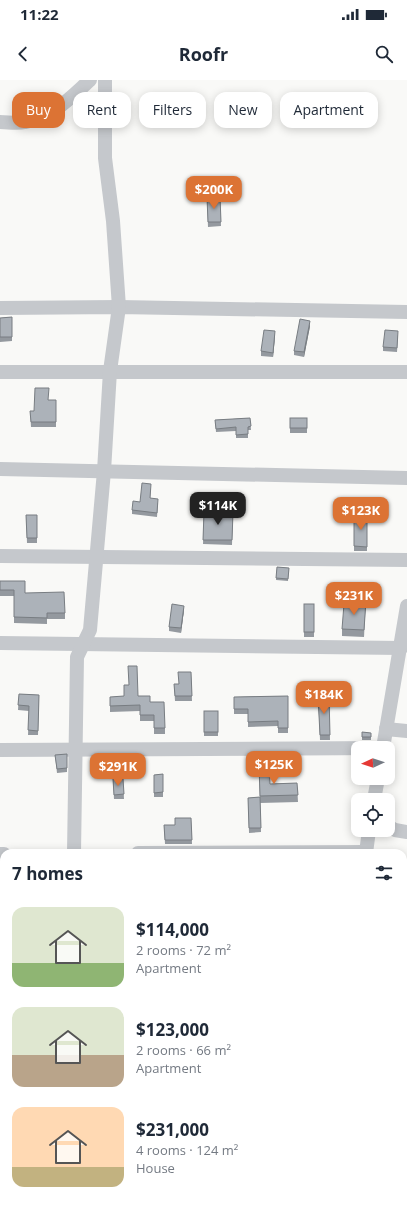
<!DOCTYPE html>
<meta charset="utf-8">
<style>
:root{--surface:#fff;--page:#f6f6f7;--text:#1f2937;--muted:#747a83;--accent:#dc7334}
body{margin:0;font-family:"Open Sans",sans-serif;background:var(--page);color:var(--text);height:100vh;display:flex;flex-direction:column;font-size:15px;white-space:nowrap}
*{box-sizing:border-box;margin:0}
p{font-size:13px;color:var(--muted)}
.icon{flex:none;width:22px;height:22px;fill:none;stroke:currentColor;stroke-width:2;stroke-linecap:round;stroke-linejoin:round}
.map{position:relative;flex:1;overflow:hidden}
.drawer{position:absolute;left:0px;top:769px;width:407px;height:356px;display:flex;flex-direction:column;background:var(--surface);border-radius:12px 12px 0 0;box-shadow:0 2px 10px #0003}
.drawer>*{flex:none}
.guide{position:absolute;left:12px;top:12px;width:383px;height:36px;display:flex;gap:8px}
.needle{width:26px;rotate:267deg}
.tools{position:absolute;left:351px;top:661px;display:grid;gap:8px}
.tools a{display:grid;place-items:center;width:44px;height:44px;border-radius:8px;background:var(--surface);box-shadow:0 2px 10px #0003;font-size:20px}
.price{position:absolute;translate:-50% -34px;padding:0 9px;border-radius:8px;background:var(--accent);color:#fff;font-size:13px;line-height:26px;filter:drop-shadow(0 1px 2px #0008)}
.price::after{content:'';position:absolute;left:50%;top:24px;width:12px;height:9px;margin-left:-6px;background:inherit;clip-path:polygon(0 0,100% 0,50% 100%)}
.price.active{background:#222;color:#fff}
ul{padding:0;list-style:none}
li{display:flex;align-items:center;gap:12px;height:100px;padding:0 12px}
li span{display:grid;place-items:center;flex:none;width:112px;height:80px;border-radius:12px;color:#555}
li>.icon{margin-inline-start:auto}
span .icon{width:48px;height:48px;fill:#fffc;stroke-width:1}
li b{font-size:17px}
h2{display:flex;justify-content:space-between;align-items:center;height:48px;padding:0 12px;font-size:17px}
.tag{padding:0 14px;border-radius:12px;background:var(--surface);box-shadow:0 2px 10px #0003;font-size:14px;line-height:36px}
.tag.active{background:var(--accent);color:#fff}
.status{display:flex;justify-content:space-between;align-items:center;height:28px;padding:0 20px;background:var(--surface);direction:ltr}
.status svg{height:11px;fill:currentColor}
header{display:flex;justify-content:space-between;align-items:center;height:52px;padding:0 12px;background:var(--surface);font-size:18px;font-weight:700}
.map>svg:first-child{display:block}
</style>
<div class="status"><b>11:22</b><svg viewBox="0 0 49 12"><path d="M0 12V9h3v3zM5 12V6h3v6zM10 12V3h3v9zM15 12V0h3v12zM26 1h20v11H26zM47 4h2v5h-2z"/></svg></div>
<header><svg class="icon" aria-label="back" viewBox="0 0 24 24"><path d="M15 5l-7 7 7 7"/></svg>Roofr<svg class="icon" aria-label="search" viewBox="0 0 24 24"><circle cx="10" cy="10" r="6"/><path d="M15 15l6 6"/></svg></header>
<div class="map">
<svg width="407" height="1125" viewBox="0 0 407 1125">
<rect width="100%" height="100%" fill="#f9f9f7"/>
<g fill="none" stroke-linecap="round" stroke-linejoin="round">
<g stroke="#c5c8cc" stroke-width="14">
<path d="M0,42c8,0 17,2 25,0 28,-5 45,-24 65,-42"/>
<path d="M0,228l119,-1 288,5"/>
<path d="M0,292h407"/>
<path d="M0,389l407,9"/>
<path d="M0,476l407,4"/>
<path d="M0,563l401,5"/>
<path d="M386,649l21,2"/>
<path d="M383,668l24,-142"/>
<path d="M0,670l383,-2"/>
<path d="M374,720l4,-22"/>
<path d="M388,746l7,4 12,2"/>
<path d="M74,773l3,-196 13,-27 14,-159 6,-100 9,-64 -6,-86 -8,-63v-78"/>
<path d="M138,773l228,-1"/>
<path d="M366,773l3,-23"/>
<path d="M0,774h4"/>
<path d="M403,831h4"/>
<path d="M0,876h4"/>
<path d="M403,980h4"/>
<path d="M0,984h4"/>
<path d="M0,1094h4"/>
<path d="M403,1095h4"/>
<path d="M74,1125v-4"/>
<path d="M318,1125l1,-4"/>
</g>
</g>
<g fill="#94999f">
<path d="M207,117h13l1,29 -13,1z"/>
<path d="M12,237v24l-12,1v-24z"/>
<path d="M310,246l-6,31 -10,-2v-4z"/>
<path d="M398,255l-1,17 -14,-1v-4z"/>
<path d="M275,256l-2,21 -12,-1v-5z"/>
<path d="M48,320h8v27h-25l-1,-16h4z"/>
<path d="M250,338l1,12h-3v8h-12v-7l-20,1 -1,-12z"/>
<rect x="290" y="338" width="17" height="15"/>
<path d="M151,408l-1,11 8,4 -1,14 -25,-3v-4l8,-8z"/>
<path d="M204,432h29l-1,33 -29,-1z"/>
<path d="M26,435h11v28h-10z"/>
<rect x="354" y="436" width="13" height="35"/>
<path d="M277,487l12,1 -1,13 -12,-1z"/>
<path d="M0,501l65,32v6h-18v5l-33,-1v-27h-14z"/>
<path d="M366,520l-2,37 -22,-1v-7z"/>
<rect x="304" y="524" width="10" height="33"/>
<path d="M184,530l-3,23 -12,-2v-4z"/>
<path d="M191,592l1,29h-17l-1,-17h5z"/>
<path d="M19,614l20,1 -1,40h-10l1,-24 -11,-1z"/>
<path d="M138,616l12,6 15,26v6h-11v-13h-14v-10l-30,1v-15z"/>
<path d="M288,616v37h-10v-7l-30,1v-13h-14v-17z"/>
<path d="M318,616h11l1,44h-10z"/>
<rect x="204" y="631" width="14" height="25"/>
<path d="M362,652l9,1v7h-9z"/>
<path d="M67,674v18l-10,1 -2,-18z"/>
<path d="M259,685l11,19 27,-1 1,19 -38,1z"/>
<path d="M163,694v23h-9v-22z"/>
<path d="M113,699h10l1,20h-10z"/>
<path d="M260,717l1,35 -12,1 -1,-35z"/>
<path d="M191,738l1,26h-27l-1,-19h11z"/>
<rect x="0" y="909" width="4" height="15"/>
</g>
<g fill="#787d82">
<path d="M310,241v5l-6,31v-5z"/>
<path d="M275,251v5l-2,21v-4z"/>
<path d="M184,526v4l-3,23v-5z"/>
</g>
<g fill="#acb2b9" stroke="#787d82">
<path d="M207,117h13l1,25h-13z"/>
<path d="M12,237v20h-12v-19z"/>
<path d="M300,239l10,2 -6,31 -10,-1z"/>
<path d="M264,250l11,1 -2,22 -12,-2z"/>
<path d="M385,250l13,1 -1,17 -14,-1z"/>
<path d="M35,308h14l-1,12h8v22h-25l-1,-11h4z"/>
<path d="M250,338l1,8 -3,1v7l-12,1v-8l-20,2 -1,-9z"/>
<rect x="290" y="338" width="17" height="10"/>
<path d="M142,403l9,1 -1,14 8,1 -1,14 -25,-3 1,-9 7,1z"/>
<path d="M204,432h29l-1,28h-29z"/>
<path d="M26,435h11v23h-10z"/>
<path d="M354,436h13v31l-13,-1z"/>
<path d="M277,487l12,1 -1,11 -12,-1z"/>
<path d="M0,501h25v12l39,-1 1,21h-18v5l-33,-1v-27h-14z"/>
<path d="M357,519l9,1 -2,30 -22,-1 2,-25h12z"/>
<path d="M172,524l12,2 -3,22 -12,-1z"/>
<rect x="304" y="524" width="10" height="28"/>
<path d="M128,586h9l1,30h12v6h14l1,26h-11v-13h-14v-10l-30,1v-9l14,-1v-11h5z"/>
<path d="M178,592h13l1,24h-17l-1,-12h5z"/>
<path d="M19,614l20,1 -1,36 -10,-1 1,-24 -11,-1z"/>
<path d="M288,616v32h-10v-7l-30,1v-13h-14v-12z"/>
<path d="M318,616h11l1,39h-10z"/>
<rect x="204" y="631" width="14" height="21"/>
<path d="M362,652l9,1v4h-9z"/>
<path d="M67,674v14l-10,1 -2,-14z"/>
<path d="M269,684l1,20 27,-1 1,12 -38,1 -1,-31z"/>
<path d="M163,694v18l-9,1v-18z"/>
<path d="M113,699h10l1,15 -10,1z"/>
<path d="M260,717l1,31h-12l-1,-30z"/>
<path d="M175,738h16l1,22h-27l-1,-15h11z"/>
<rect x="0" y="909" width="4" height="10"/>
<path d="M258,1121l12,1v3h-13z"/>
</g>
</svg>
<div class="tools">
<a><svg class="needle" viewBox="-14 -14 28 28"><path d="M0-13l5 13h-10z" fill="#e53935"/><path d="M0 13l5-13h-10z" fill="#747a83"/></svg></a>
<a><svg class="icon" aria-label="locate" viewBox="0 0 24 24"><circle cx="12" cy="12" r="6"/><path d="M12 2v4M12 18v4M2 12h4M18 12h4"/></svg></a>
</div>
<b class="price" style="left:214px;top:130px">$200K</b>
<b class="price active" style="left:218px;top:446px">$114K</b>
<b class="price" style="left:361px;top:451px">$123K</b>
<b class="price" style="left:354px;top:536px">$231K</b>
<b class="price" style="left:324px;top:635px">$184K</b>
<b class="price" style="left:274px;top:705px">$125K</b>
<b class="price" style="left:118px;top:707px">$291K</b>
<div class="guide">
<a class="tag active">Buy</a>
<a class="tag">Rent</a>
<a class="tag">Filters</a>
<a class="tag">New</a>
<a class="tag">Apartment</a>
</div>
<section class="drawer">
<h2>7 homes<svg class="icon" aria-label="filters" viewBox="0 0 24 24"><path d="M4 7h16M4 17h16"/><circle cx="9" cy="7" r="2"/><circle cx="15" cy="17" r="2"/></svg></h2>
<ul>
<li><span style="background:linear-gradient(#dfe7d0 70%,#8fb573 0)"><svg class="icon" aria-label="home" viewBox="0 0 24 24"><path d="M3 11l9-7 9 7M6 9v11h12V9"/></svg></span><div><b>$114,000</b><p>2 rooms · 72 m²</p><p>Apartment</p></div></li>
<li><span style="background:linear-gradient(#dfe7d0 60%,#b9a48a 0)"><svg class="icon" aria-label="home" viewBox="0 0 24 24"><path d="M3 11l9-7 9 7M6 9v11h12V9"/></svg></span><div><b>$123,000</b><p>2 rooms · 66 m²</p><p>Apartment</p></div></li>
<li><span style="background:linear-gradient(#ffd9b3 75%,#c2b280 0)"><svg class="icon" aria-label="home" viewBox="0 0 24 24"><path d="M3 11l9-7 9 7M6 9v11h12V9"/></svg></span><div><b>$231,000</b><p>4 rooms · 124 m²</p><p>House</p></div></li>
</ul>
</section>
</div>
